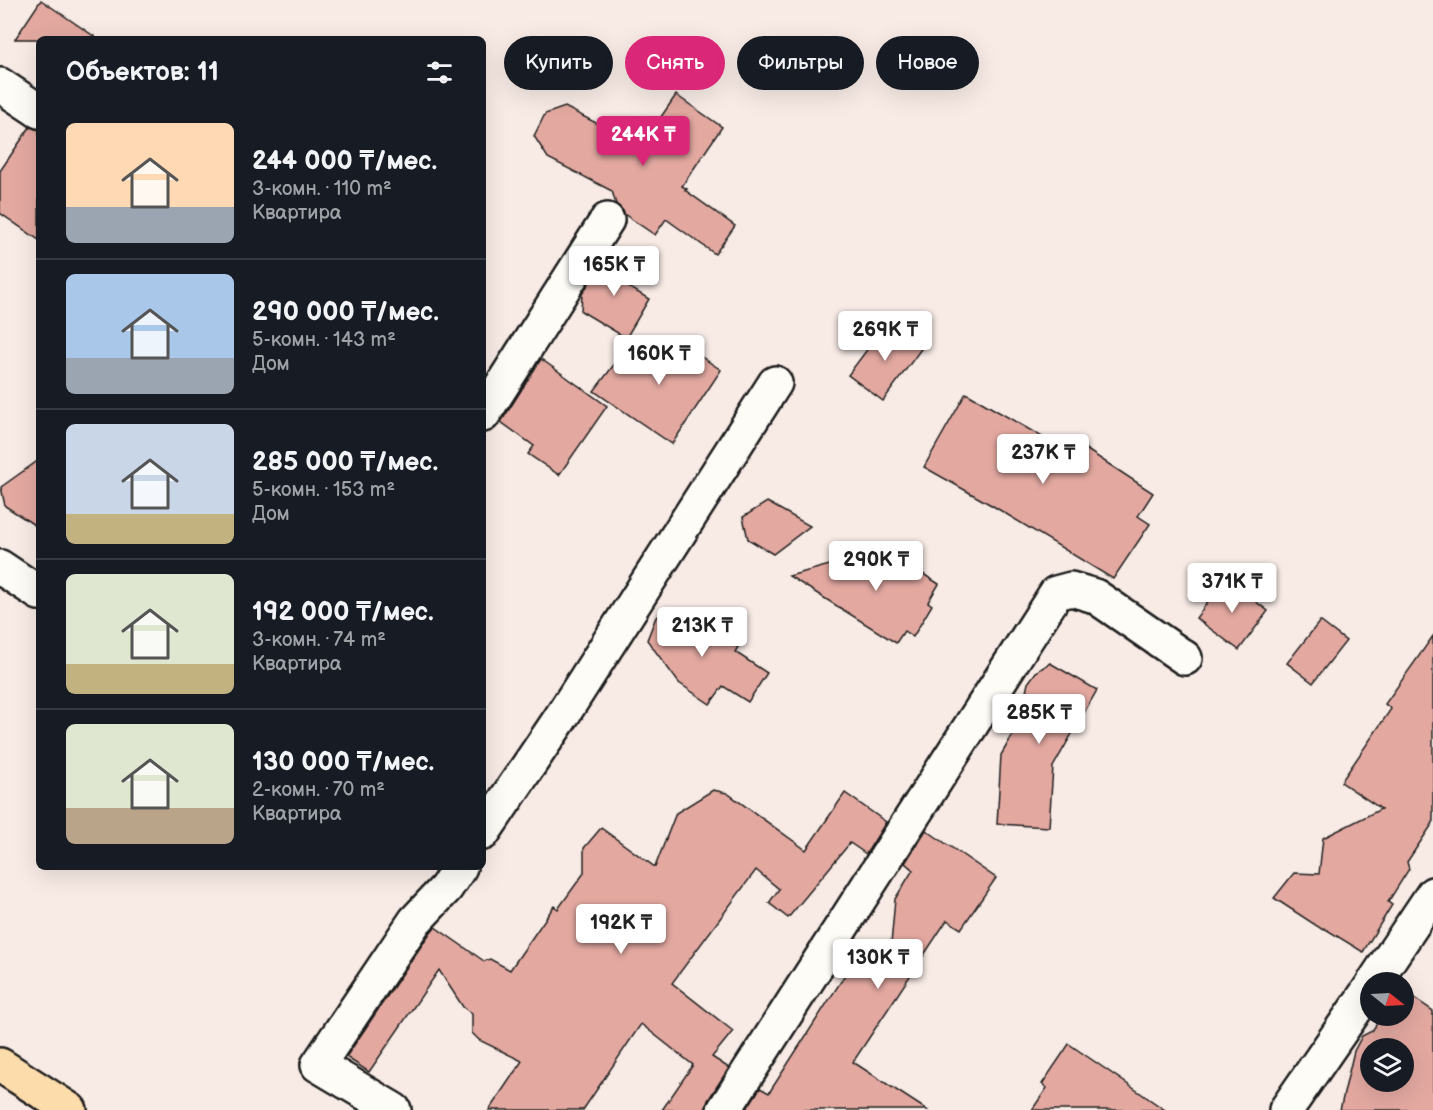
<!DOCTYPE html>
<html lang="ru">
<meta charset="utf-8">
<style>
:root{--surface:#171b24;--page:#20242c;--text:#f1f3f6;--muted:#9ea1a6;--line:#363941;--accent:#db2777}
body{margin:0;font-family:"Balsamiq Sans",sans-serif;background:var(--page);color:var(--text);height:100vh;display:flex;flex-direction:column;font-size:22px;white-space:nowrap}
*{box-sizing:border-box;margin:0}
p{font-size:20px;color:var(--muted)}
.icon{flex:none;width:33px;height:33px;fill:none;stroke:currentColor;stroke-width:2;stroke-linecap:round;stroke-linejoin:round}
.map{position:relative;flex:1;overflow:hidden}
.panel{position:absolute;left:36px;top:36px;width:450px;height:834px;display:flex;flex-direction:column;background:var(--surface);border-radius:9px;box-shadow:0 6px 24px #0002}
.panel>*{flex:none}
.hud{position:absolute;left:504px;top:36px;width:570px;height:54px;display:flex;gap:12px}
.needle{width:39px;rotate:108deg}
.buttons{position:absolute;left:1360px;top:972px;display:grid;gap:12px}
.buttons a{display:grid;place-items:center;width:54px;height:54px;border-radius:50%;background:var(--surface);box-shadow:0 6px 24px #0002;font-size:30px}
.price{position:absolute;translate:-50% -51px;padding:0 14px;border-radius:6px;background:#fff;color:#222;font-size:20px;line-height:39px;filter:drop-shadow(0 2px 3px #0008)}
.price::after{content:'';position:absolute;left:50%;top:36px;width:18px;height:14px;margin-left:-9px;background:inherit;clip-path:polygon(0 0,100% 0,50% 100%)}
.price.current{background:var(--accent);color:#fff}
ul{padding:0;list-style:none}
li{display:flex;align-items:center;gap:18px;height:150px;padding:0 30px}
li+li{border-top:2px solid var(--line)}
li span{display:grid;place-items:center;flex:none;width:168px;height:120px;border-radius:9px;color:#555}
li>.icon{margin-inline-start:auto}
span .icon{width:72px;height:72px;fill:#fffc;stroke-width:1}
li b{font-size:26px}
h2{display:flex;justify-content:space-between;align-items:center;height:72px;padding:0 30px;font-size:26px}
.chip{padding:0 21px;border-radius:27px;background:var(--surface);box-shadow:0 6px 24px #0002;font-size:21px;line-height:54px}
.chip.current{background:var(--accent);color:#fff}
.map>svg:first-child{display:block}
</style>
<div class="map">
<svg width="1433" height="1110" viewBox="0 0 1433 1110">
<rect width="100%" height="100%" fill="#f8ebe6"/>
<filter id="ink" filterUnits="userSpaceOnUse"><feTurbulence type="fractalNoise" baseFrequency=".0167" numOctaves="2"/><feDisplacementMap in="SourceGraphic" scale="12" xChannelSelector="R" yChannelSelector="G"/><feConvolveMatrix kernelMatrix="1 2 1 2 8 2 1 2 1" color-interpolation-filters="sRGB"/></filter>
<g filter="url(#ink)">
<g fill="#e3a9a1" stroke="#1c1c1c" stroke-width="1.5" fill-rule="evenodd">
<path d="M41,0l57,39h-83z"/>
<path d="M676,95l46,32 -40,59 5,3 -2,1 50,36 -20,28 -49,-35 -11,16 -31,-21 -1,-3 -7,-7 -4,-13 -64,-33 -14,-22 11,-22 20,-7 76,39z"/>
<path d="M30,127l9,3v110l-39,-27v-42z"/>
<path d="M643,253l-21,30 27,16 -23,39 -45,-27 1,-17 17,-27z"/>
<path d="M887,323l34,26 -38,52 -35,-26z"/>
<path d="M676,340l45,30 -49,74 -78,-53 32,-42z"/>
<path d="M541,359l66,47 -48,69 -31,-21 6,-8 -33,-24z"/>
<path d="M966,393l104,60 2,-13 81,53 -15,23 12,8 -37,55 -120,-73 -69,-39z"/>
<path d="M39,460v68l-34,-22 -4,-19z"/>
<path d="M767,502l43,24 -37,28 -25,-15 -5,-22z"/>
<path d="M885,550l54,34 -11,18 4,3 -19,32 -9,-6 -8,12 -107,-67z"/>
<path d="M1225,578l43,33 -29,39 -43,-32z"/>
<path d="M680,609l58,38 -3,5 32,21 -19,29 -25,-16 -13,18 -31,-21 -32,-43 9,-23z"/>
<path d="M1320,621l26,20 -33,42 -26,-20z"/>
<path d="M1433,636v187l-26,39 2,7 -21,33 4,3 -29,47 -39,-24 -1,2 -49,-32 20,-25 25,1 4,-36 58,-29 -40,-27 50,-73 -6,-5z"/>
<path d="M1050,663l47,27 -44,77 -4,60 -52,-3 4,-69 21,-36 -10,-5 14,-22 2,-9 8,-11z"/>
<path d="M713,790l14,3 79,57 39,-57 41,29 -20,32 -16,-11 -62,75 -19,-15 10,-14 -23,-19 -84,113 61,48 -21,26 17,11 -21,32 -3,10h-43l31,-45 -52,-41 -58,86h-94l33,-49 -43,-21 -7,-7v-19l-9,-7 -24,-37 -70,102 -23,-15 84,-124 5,-6 49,34 6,-2 20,11 44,-64 4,3 26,-36v-25l17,-20 54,39 21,-54z"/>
<path d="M926,830l70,48 -35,51 -14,-9 -94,142 74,48h-181l14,-22 9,5 98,-152 23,15 5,-57 18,-29 -8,-7z"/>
<path d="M1404,991l29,20v99h-93l14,-59 8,-15 10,-5 10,-15h22zM1371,1048h33v34h-33z"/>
<path d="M1069,1044l96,66h-133l15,-22 -5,-4z"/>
</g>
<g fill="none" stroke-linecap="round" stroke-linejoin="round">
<g stroke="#1c1c1c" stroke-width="38">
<g id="minor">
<path d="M0,85l39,26"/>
<path d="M483,415l124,-195"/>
<path d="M0,567l39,26"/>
<path d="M483,833l77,-114 215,-336"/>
<path d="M1374,982l59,-88"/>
<path d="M394,1110l-76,-45 97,-144 31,-33 14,-21"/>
<path d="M724,1110l332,-517 15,-4 24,7 90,62"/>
<path d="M1286,1110l85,-123"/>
</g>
</g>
<g stroke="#1c1c1c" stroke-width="38">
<path id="trunk" d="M0,1065l70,45"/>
</g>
<use href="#minor" stroke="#fdfcf7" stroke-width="33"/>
<use href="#trunk" stroke="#fddcac" stroke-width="33"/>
</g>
</g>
</svg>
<div class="buttons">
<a><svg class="needle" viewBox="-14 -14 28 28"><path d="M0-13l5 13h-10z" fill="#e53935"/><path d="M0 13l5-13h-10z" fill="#9ea1a6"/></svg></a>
<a><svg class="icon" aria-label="layers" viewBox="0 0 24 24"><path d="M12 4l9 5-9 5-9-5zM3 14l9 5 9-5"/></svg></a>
</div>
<b class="price current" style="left:643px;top:167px">244K ₸</b>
<b class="price" style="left:614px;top:297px">165K ₸</b>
<b class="price" style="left:885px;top:362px">269K ₸</b>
<b class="price" style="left:659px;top:386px">160K ₸</b>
<b class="price" style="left:1043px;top:485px">237K ₸</b>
<b class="price" style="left:876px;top:592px">290K ₸</b>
<b class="price" style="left:1232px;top:614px">371K ₸</b>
<b class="price" style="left:702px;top:658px">213K ₸</b>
<b class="price" style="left:1039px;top:745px">285K ₸</b>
<b class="price" style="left:621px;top:955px">192K ₸</b>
<b class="price" style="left:878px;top:990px">130K ₸</b>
<div class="hud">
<a class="chip">Купить</a>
<a class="chip current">Снять</a>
<a class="chip">Фильтры</a>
<a class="chip">Новое</a>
</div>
<section class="panel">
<h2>Объектов: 11<svg class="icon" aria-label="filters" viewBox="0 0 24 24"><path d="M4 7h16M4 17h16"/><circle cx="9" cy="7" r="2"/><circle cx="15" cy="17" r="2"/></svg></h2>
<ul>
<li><span style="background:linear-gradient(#ffd9b3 70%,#9aa5b1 0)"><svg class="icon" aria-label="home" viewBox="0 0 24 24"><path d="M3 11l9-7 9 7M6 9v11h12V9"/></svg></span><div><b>244 000 ₸/мес.</b><p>3-комн. · 110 m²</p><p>Квартира</p></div></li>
<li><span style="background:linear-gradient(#a9c7e8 70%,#9aa5b1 0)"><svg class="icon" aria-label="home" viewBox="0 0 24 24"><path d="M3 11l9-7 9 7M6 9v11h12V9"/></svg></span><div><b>290 000 ₸/мес.</b><p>5-комн. · 143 m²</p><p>Дом</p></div></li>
<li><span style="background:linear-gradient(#c9d6e8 75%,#c2b280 0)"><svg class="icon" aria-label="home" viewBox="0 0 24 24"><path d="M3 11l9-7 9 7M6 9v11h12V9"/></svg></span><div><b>285 000 ₸/мес.</b><p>5-комн. · 153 m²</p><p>Дом</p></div></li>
<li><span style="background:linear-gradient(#dfe7d0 75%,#c2b280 0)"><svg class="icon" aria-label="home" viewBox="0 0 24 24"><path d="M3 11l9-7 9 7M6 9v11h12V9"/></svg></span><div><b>192 000 ₸/мес.</b><p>3-комн. · 74 m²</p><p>Квартира</p></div></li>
<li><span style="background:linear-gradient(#dfe7d0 70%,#b9a48a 0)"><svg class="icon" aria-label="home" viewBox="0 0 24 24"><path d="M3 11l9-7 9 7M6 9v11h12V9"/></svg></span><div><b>130 000 ₸/мес.</b><p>2-комн. · 70 m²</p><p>Квартира</p></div></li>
</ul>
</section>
</div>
